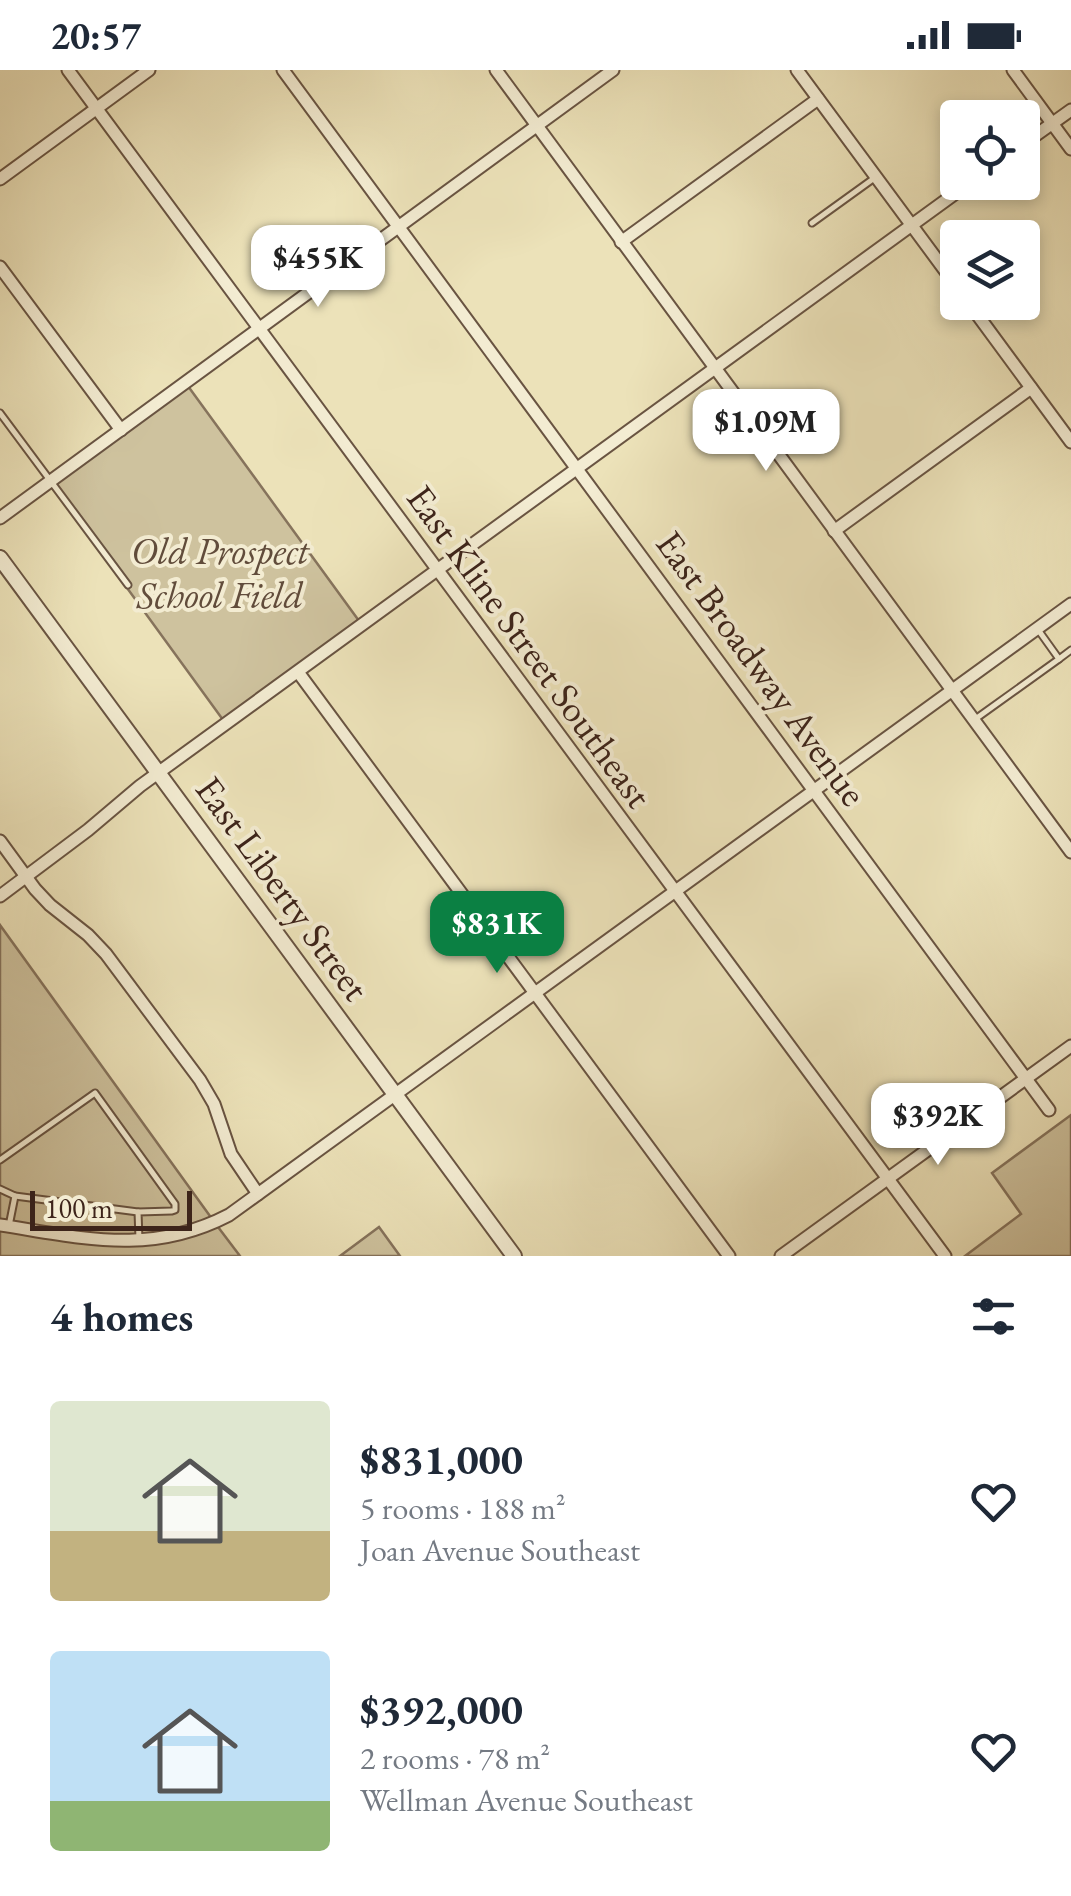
<!DOCTYPE html>
<meta charset="utf-8">
<style>
:root{--surface:#fff;--page:#f2f2f3;--text:#1f2937;--muted:#747a83;--accent:#0b8043}
body{margin:0;font-family:"EB Garamond",serif;background:var(--page);color:var(--text);height:100vh;display:flex;flex-direction:column;font-size:38px;white-space:nowrap}
*{box-sizing:border-box;margin:0}
p{font-size:32px;color:var(--muted)}
.icon{flex:none;width:55px;height:55px;fill:none;stroke:currentColor;stroke-width:2;stroke-linecap:round;stroke-linejoin:round}
.map{position:relative;height:1186px;overflow:hidden}
.drawer{display:flex;flex-direction:column;background:var(--surface);flex:1}
.drawer>*{flex:none}
.tools{position:absolute;left:940px;top:30px;display:grid;gap:20px}
.tools a{display:grid;place-items:center;width:100px;height:100px;border-radius:10px;background:var(--surface);box-shadow:0 5px 15px #0003;font-size:50px}
.scale{position:absolute;left:30px;bottom:25px;width:162px;box-sizing:border-box;padding-left:10px;border:5px solid #3d241a;border-top:0;font-size:28px;line-height:35px;white-space:nowrap;color:#3d241a;-webkit-text-stroke:8px #f3ecd2;paint-order:stroke}
.price{position:absolute;translate:-50% -85px;padding:0 22px;border-radius:20px;background:#fff;color:#222;font-size:32px;line-height:65px;filter:drop-shadow(0 2px 5px #0008)}
.price::after{content:'';position:absolute;left:50%;top:60px;width:30px;height:22px;margin-left:-15px;background:inherit;clip-path:polygon(0 0,100% 0,50% 100%)}
.price.selected{background:var(--accent);color:#fff}
ul{padding:0;list-style:none}
li{display:flex;align-items:center;gap:30px;height:250px;padding:0 50px}
li span{display:grid;place-items:center;flex:none;width:280px;height:200px;border-radius:10px;color:#555}
li>.icon{margin-inline-start:auto}
span .icon{width:120px;height:120px;fill:#fffc;stroke-width:1}
li b{font-size:42px}
h2{display:flex;justify-content:space-between;align-items:center;height:120px;padding:0 50px;font-size:42px}
.status{display:flex;justify-content:space-between;align-items:center;height:70px;padding:0 50px;background:var(--surface);direction:ltr}
.status svg{height:28px;fill:currentColor}
.map>svg:first-child{display:block}
</style>
<div class="status"><b>20:57</b><svg viewBox="0 0 49 12"><path d="M0 12V9h3v3zM5 12V6h3v6zM10 12V3h3v9zM15 12V0h3v12zM26 1h20v11H26zM47 4h2v5h-2z"/></svg></div>
<div class="map">
<svg width="1071" height="1186" viewBox="0 0 1071 1186">
<rect width="100%" height="100%" fill="#ece2b9"/>
<filter id="stains"><feTurbulence type="fractalNoise" baseFrequency=".002" numOctaves="4"/><feColorMatrix values="0 0 0 0 .2 0 0 0 0 .09 0 0 0 0 .02 0 0 0 .5 -.17"/></filter>
<radialGradient id="worn" r=".72"><stop offset=".6" stop-color="#630" stop-opacity="0"/><stop offset="1" stop-color="#630" stop-opacity=".3"/></radialGradient>
<g fill="#cec29e" stroke="#86735c" stroke-width="2.5">
<path d="M185,312l177,243 -136,99 -176,-242z"/>
<path d="M0,855l215,298 25,33h-240z"/>
<path d="M1071,1045v141h-106l56,-42 -29,-41z"/>
<path d="M379,1157l21,29h-60z"/>
</g>
<g fill="none" stroke-linecap="round" stroke-linejoin="round">
<g stroke="#695442" stroke-width="9">
<g id="service">
<path d="M812,153l61,-44"/>
<path d="M0,343l128,172"/>
<path d="M1059,589l12,-9"/>
<path d="M974,650l85,-61 -20,-28"/>
<path d="M0,1090l95,-67 80,111v6l-3,1 -34,1 1,27"/>
<path d="M0,1119l15,7 -6,30"/>
<path d="M15,1126l123,16"/>
</g>
</g>
<g stroke="#695442" stroke-width="15">
<g id="minor">
<path d="M68,0l877,1186"/>
<path d="M283,0l766,1040"/>
<path d="M496,0l575,782"/>
<path d="M797,0l161,218"/>
<path d="M1013,0l58,79"/>
<path d="M1022,75l49,-35"/>
<path d="M0,109l149,-109"/>
<path d="M621,172l197,-143"/>
<path d="M0,197l121,163"/>
<path d="M968,232l103,140"/>
<path d="M0,448l613,-448"/>
<path d="M834,461l197,-143"/>
<path d="M298,602l431,584"/>
<path d="M0,771l35,48 15,16 38,30 18,19 94,126 14,24 17,50 27,40"/>
<path d="M0,826l88,-66 52,-44 831,-604"/>
<path d="M0,1155c84,13 150,31 229,-10l842,-611"/>
<path d="M781,1186l290,-210"/>
</g>
</g>
<g stroke="#695442" stroke-width="18">
<path id="tertiary" d="M0,488l514,698"/>
</g>
<use href="#service" stroke="#f3ecd2" stroke-width="5"/>
<use href="#minor" stroke="#f3ecd2" stroke-width="11"/>
<use href="#tertiary" stroke="#f3ecd2" stroke-width="14"/>
</g>
<g text-anchor="middle" dominant-baseline="central" stroke-width="8" stroke-linejoin="round" paint-order="stroke">
<g font-size="38" font-style="italic" fill="#614c3b" stroke="#f3ecd2">
<text x="220" y="480">Old Prospect<tspan x="220" dy="44">School Field</tspan></text>
</g>
<g font-size="38" fill="#3d241a" stroke="#f3ecd2">
<text transform="translate(530 576) rotate(54)">East Kline Street Southeast</text>
<text transform="translate(762 598) rotate(54)">East Broadway Avenue</text>
<text transform="translate(283 818) rotate(54)">East Liberty Street</text>
</g>
</g>
<rect width="100%" height="100%" filter="url(#stains)"/>
<rect width="100%" height="100%" fill="url(#worn)"/>
</svg>
<div class="tools">
<a><svg class="icon" aria-label="locate" viewBox="0 0 24 24"><circle cx="12" cy="12" r="6"/><path d="M12 2v4M12 18v4M2 12h4M18 12h4"/></svg></a>
<a><svg class="icon" aria-label="layers" viewBox="0 0 24 24"><path d="M12 4l9 5-9 5-9-5zM3 14l9 5 9-5"/></svg></a>
</div>
<div class="scale">100 m</div>
<b class="price" style="left:318px;top:240px">$455K</b>
<b class="price" style="left:766px;top:404px">$1.09M</b>
<b class="price selected" style="left:497px;top:906px">$831K</b>
<b class="price" style="left:938px;top:1098px">$392K</b>
</div>
<section class="drawer">
<h2>4 homes<svg class="icon" aria-label="filters" viewBox="0 0 24 24"><path d="M4 7h16M4 17h16"/><circle cx="9" cy="7" r="2"/><circle cx="15" cy="17" r="2"/></svg></h2>
<ul>
<li><span style="background:linear-gradient(#dfe7d0 65%,#c2b280 0)"><svg class="icon" aria-label="home" viewBox="0 0 24 24"><path d="M3 11l9-7 9 7M6 9v11h12V9"/></svg></span><div><b>$831,000</b><p>5 rooms · 188 m²</p><p>Joan Avenue Southeast</p></div><svg class="icon" aria-label="heart" viewBox="0 0 24 24"><path d="M12 20l-8-8c-3-5 5-10 8-4 3-6 11-1 8 4z"/></svg></li>
<li><span style="background:linear-gradient(#bfe0f5 75%,#8fb573 0)"><svg class="icon" aria-label="home" viewBox="0 0 24 24"><path d="M3 11l9-7 9 7M6 9v11h12V9"/></svg></span><div><b>$392,000</b><p>2 rooms · 78 m²</p><p>Wellman Avenue Southeast</p></div><svg class="icon" aria-label="heart" viewBox="0 0 24 24"><path d="M12 20l-8-8c-3-5 5-10 8-4 3-6 11-1 8 4z"/></svg></li>
</ul>
</section>
